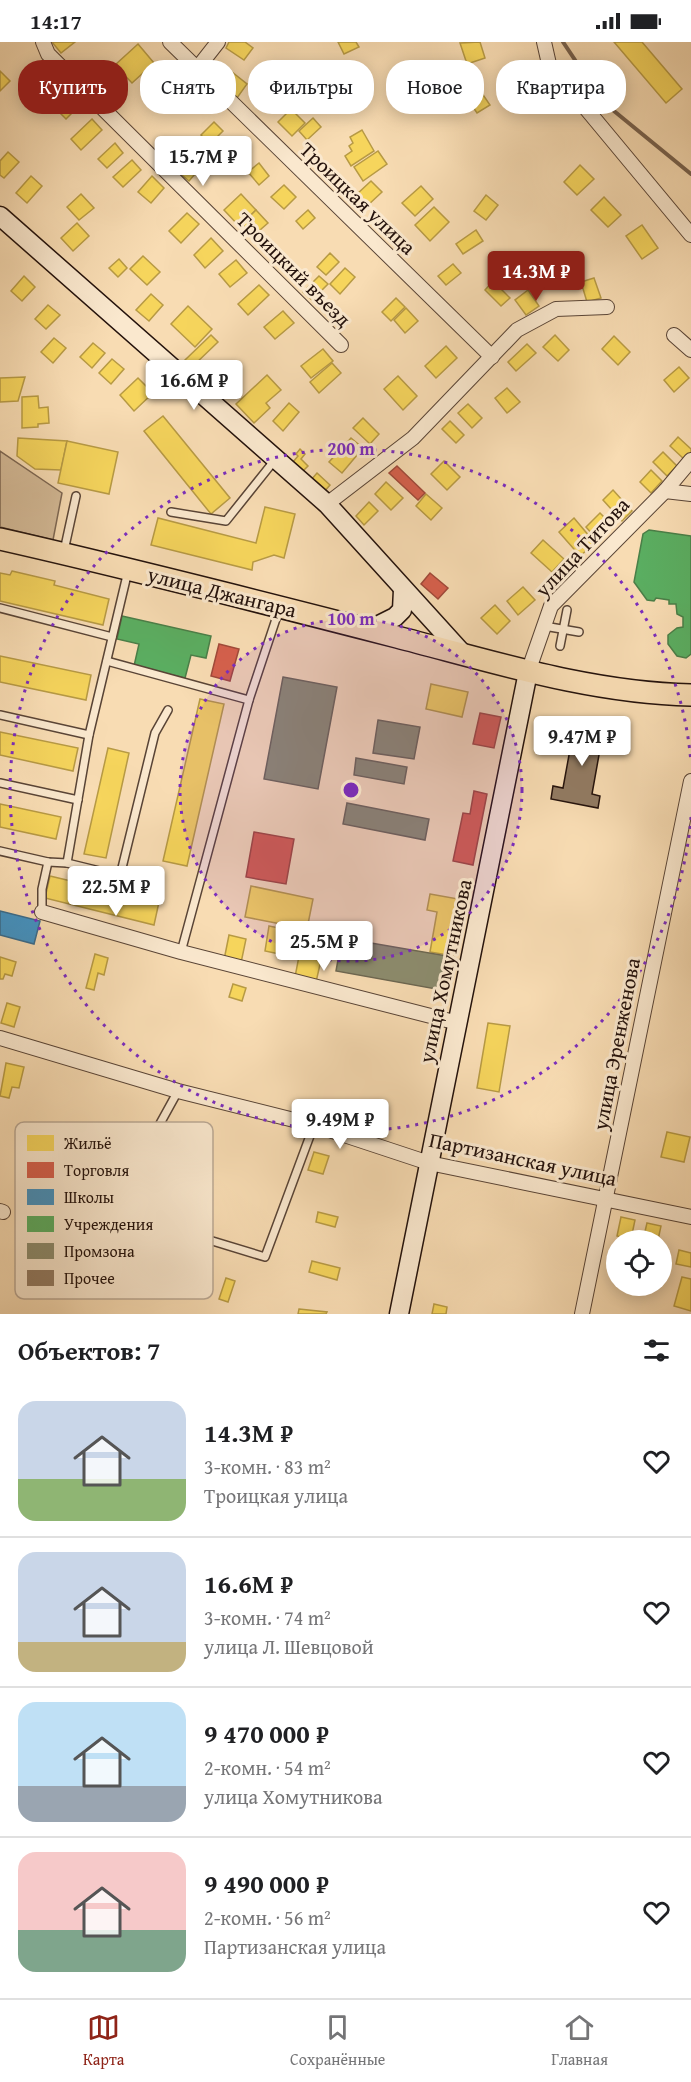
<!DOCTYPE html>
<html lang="ru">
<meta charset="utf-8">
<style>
:root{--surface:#fff;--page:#f6f6f6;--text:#202124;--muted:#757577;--line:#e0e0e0;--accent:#8f2418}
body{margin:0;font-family:"Gentium Book Plus",serif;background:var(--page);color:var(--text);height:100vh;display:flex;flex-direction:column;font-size:22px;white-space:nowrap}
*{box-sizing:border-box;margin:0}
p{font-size:20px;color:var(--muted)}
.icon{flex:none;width:33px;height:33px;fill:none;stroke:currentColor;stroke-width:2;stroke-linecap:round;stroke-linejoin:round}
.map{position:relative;height:1272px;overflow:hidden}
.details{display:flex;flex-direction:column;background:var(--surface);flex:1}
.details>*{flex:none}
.guide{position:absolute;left:18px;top:18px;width:656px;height:54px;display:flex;gap:12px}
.controls{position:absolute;left:606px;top:1188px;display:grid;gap:12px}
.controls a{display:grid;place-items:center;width:66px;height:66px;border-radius:50%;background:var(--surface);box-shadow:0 3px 15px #0003;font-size:30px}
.price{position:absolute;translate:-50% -51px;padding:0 14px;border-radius:6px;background:#fff;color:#222;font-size:20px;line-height:39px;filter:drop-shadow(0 2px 3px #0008)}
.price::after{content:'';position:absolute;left:50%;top:36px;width:18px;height:14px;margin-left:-9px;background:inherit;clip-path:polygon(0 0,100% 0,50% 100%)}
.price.current{background:var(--accent);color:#fff}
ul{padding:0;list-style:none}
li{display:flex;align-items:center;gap:18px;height:150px;padding:0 18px}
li+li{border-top:2px solid var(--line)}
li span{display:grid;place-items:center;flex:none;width:168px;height:120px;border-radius:18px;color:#555}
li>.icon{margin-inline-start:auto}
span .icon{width:72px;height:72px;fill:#fffc;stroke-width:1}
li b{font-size:26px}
h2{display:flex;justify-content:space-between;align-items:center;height:72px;padding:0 18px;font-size:26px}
.pill{padding:0 21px;border-radius:24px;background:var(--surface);box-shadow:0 3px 15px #0003;font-size:21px;line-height:54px}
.pill.current{background:var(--accent);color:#fff}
.status{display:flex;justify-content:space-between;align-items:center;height:42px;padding:0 30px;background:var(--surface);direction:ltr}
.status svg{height:16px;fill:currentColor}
.menu{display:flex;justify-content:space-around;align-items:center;height:84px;border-top:2px solid var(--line);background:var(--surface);font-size:16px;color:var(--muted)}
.menu a{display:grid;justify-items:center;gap:3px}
.menu .current{color:var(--accent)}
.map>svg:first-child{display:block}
</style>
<div class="status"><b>14:17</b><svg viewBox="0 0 49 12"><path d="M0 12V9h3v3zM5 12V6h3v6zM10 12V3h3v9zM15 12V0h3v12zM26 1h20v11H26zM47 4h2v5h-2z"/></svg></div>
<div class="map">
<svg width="691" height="1272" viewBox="0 0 691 1272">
<rect width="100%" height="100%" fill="#f8dcb3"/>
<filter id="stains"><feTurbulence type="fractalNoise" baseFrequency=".00333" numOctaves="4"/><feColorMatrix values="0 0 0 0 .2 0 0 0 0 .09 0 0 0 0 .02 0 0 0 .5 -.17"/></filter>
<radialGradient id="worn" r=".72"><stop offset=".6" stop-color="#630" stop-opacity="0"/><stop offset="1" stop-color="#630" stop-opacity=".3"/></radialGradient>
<path fill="#d4ba97" stroke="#7c6652" stroke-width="1.5" d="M0,409l62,42 -9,47 -53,-13z"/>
<g fill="#f6d55c" stroke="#b79a44" stroke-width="1.5">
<path d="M52,0h23l-14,11z"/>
<path d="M229,0h16l8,6 -9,12 -18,-12z"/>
<path d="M338,0h18l3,5 -15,7z"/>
<path d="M480,0l5,16 -18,6 -7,-21z"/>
<path d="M614,0h28l40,47 -16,14z"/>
<path d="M138,2l16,19 -22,20 -17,-18z"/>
<path d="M161,24l11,11 -11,11 -11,-11z"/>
<path d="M39,28l8,8 -17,17 -8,-8z"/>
<path d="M0,29l10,10 -10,10z"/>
<path d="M232,30l15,12 -10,14 -16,-12z"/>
<path d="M473,38l17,25 -13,8 -17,-25z"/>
<path d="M186,50l9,10 -12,11 -9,-10z"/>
<path d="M64,52l14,13 -12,12 -13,-13z"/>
<path d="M291,67l14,14 -13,13 -14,-14z"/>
<path d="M313,76l8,9 -14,13 -8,-9z"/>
<path d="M92,77l10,11 -21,20 -10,-11z"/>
<path d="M214,80l9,9 -13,13 -9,-9z"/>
<path d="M362,88l12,21 -23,15 -6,-10 7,-5 -3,-5 4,-3 -3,-6z"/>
<path d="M115,101l8,10 -16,15 -9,-9z"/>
<path d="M236,101l9,10 -15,14 -9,-10z"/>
<path d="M378,109l9,13 -24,17 -9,-14z"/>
<path d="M8,110l11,10 -15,16 -4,-3v-14z"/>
<path d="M188,115l13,10 -12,14 -12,-10z"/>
<path d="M132,118l9,10 -18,17 -10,-10z"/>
<path d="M259,121l10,13 -10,9 -11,-13z"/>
<path d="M580,123l14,14 -17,16 -13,-13z"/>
<path d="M31,134l11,10 -15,17 -11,-10z"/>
<path d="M152,134l12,12 -13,15 -13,-11z"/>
<path d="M371,139l11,11 -15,14 -11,-11z"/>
<path d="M284,143l12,12 -12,12 -13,-12z"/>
<path d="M421,144l12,13 -18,17 -13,-13z"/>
<path d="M81,152l13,14 -15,12 -12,-13z"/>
<path d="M241,152l15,16 -17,16 -15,-16z"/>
<path d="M486,153l12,10 -12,15 -12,-9z"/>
<path d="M604,155l17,18 -13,12 -17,-17z"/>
<path d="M434,165l15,15 -19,19 -15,-16z"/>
<path d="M256,168l12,13 -15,13 -11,-12z"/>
<path d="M308,168l7,8 -12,11 -7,-8z"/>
<path d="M187,171l12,11 -18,19 -12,-12z"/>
<path d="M77,181l12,13 -16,15 -12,-13z"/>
<path d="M642,183l16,23 -16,11 -16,-23z"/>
<path d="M476,188l7,11 -20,13 -7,-10z"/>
<path d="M211,196l12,13 -18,17 -11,-13z"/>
<path d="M330,211l9,9 -13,13 -9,-8z"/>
<path d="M143,214l17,16 -13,13 -17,-16z"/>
<path d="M119,217l8,9 -9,9 -9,-9z"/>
<path d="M236,218l11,13 -17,14 -11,-13z"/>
<path d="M453,222l8,9 -15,12 -8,-9z"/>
<path d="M345,226l10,9 -15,17 -10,-10z"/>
<path d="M24,234l11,11 -13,14 -11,-10z"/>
<path d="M319,234l9,8 -16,16 -9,-8z"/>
<path d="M594,236l7,20 -14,4 -6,-20z"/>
<path d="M493,239l17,17 -9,8 -16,-16z"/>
<path d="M259,243l10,10 -21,20 -10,-11z"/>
<path d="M528,248l11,16 -13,9 -11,-15z"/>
<path d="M151,252l12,11 -14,16 -13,-11z"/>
<path d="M396,256l9,9 -14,14 -9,-9z"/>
<path d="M48,263l12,10 -14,14 -11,-10z"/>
<path d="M188,264l24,23 -17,18 -24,-23z"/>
<path d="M406,266l12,13 -13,12 -11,-13z"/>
<path d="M283,269l11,12 -19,16 -11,-12z"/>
<path d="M211,293l7,7 -26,25 -7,-7z"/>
<path d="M555,293l14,15 -11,11 -15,-14z"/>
<path d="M614,294l16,16 -12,13 -16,-16z"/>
<path d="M54,296l12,10 -13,15 -12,-11z"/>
<path d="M93,301l12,10 -13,15 -12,-11z"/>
<path d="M527,302l9,9 -20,18 -8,-9z"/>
<path d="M446,304l11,12 -21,20 -11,-12z"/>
<path d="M323,307l10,12 -22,17 -10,-12z"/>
<path d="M112,317l12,10 -13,15 -12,-11z"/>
<path d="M332,321l9,10 -22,20 -9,-11z"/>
<path d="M231,325l10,8 -9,10 -9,-9z"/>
<path d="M679,325l10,11 -15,14 -10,-12z"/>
<path d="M267,333l14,15 -15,13 4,5 -16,15 -18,-19z"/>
<path d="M398,334l19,20 -14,14 -19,-21z"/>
<path d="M25,335l-7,24 -18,1v-24z"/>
<path d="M138,336l15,15 -19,18 -14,-16z"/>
<path d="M507,346l13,14 -13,11 -12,-15z"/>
<path d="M38,354l1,12 9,-1 1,16 -11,1v3l-16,1v-31z"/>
<path d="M289,361l10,9 -16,19 -10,-10z"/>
<path d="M468,362l14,14 -10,10 -14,-15z"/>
<path d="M163,374l67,82 -19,16 -67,-83z"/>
<path d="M363,376l16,16 -9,10 -17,-16z"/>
<path d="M450,379l14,14 -8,8 -14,-14z"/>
<path d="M678,395l13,12v5l-6,6 -15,-14z"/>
<path d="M18,396l49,3 -6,29 -26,-1 -18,-13z"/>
<path d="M351,396l12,10 -21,25 -13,-11z"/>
<path d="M67,399l51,11 -9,42 -51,-11z"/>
<path d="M300,407l5,5 -4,5 7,7 -5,5 -10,-9 5,-6 -2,-2z"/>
<path d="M663,410l14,14 -10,10 -14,-14z"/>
<path d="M444,419l16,16 -13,13 -16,-16z"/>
<path d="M651,428l11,11 -11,12 -11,-11z"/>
<path d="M317,431l13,12 -6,7 -13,-12z"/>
<path d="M386,440l17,16 -12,12 -16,-16z"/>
<path d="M613,448l19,21 -10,10 -19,-21z"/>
<path d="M426,452l16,14 -11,12 -15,-14z"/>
<path d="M369,460l9,9 -14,14 -8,-9z"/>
<path d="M265,465l30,7 -11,44 -10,-3 -21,7 -1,8 -101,-25 7,-27 98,25z"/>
<path d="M600,471l9,9 -15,14 -8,-9z"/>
<path d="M574,476l21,25 -15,13 -21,-24z"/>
<path d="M543,498l21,19 -12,13 -21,-19z"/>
<path d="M12,529l43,10 -1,4 55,14 -6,26 -103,-24v-28l10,2z"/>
<path d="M523,545l12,13 -17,15 -11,-14z"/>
<path d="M495,563l15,16 -13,13 -16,-16z"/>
<path d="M0,614l91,19 -5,25 -86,-18z"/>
<path d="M431,642l37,8 -6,25 -36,-8z"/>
<path d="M200,657l24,5 -37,162 -24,-5z"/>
<path d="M0,690l78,16 -5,23 -73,-16z"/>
<path d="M108,706l21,5 -23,105 -22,-4z"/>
<path d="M0,762l61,13 -5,22 -56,-12z"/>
<path d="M50,834l109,26 -5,23 -109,-27z"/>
<path d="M251,844l62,13 -6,30 -62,-12z"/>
<path d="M430,852l34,6 -10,56 -24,-4 7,-40 -10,-2z"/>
<path d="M269,884l25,5 -5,25 -24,-5z"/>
<path d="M304,887l17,3 -3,19 -18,-3z"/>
<path d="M229,893l17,4 -5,24 -17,-3z"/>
<path d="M95,912l13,4 -4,17 -6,-2 -4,17 -8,-2z"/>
<path d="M299,914l22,4 -5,22 -21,-5z"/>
<path d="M0,915l16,5 -4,14 -7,-2 -2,5h-3z"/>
<path d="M233,942l13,4 -4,13 -13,-4z"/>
<path d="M7,961l13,4 -6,20 -13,-4z"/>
<path d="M488,981l22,3 -11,66 -22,-4z"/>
<path d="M6,1021l18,4 -5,21 -7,-1 -3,11 -9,-2z"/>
<path d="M667,1090l23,5 -6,25 -23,-5z"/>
<path d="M314,1110l15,4 -6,18 -15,-4z"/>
<path d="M318,1170l20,5 -3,10 -19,-5z"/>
<path d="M621,1175l14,3 -4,19 -14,-3z"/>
<path d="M647,1181l14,3 -3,14h-15z"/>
<path d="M679,1208l12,3v14l-15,-3z"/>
<path d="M312,1219l28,7 -3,12 -28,-8z"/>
<path d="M682,1235l9,2v32l-17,-5z"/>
<path d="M226,1236l9,3 -7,21 -9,-3z"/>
<path d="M434,1262l13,3 -1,7h-14z"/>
<path d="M299,1267l28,3 -1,2h-28z"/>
</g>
<g fill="#d6604d" stroke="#a1493a" stroke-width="1.5">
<path d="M397,424l28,27 -7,7 -29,-27z"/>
<path d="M430,531l18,15 -10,11 -17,-15z"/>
<path d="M219,602l20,5 -9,32 -19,-5z"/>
<path d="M480,671l21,4 -7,31 -21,-4z"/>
<path d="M474,749l13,3 -14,71 -20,-4 10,-48 7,1z"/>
<path d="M254,790l40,7 -8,45 -40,-7z"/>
</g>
<path fill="#4393c3" stroke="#3a6c8c" stroke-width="1.5" d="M0,869l40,10 -6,23 -34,-9z"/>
<g fill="#5aae61" stroke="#4a7f48" stroke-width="1.5">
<path d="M649,488l42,6v118l-5,4 -9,-2 -9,-12v-9l9,-7 6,-1v-10l-6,-3 -1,-10h-7v-4l-13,-2 -2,3 -7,-1 -13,-18 9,-48z"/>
<path d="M122,574l89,20 -5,22 -15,-3 -6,23 -51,-12 5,-22 -22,-5z"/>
</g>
<g fill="#8c8c6e" stroke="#6d6751" stroke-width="1.5">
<path d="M283,635l54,10 -19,102 -54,-10z"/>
<path d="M378,678l42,7 -6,32 -41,-6z"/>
<path d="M356,716l51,9 -3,17 -50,-9z"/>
<path d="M347,761l82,16 -4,21 -82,-16z"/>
<path d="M342,896l111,19 -6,34 -111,-20z"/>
</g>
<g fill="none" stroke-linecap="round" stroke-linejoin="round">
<path stroke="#78624e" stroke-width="4" d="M563,0l40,60 88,72"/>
</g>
<path fill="#927b63" stroke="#24120c" stroke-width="1.5" d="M575,680l29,5 -12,67 8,2 -2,12 -47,-9 2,-13 10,2z"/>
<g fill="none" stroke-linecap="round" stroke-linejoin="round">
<g stroke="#594436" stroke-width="10">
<g id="lane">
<path d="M171,470l55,9 48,-60"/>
<path d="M64,509l12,-55"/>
<path d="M0,566l112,29"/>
<path d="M544,584l35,6"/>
<path d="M560,604l7,-36"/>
<path d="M107,619l142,39"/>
<path d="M0,673l89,20"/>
<path d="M0,741l78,17"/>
<path d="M0,809l48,11 19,1 53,13 35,-143 13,-23"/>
<path d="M67,821l22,-128 39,-164"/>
<path d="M42,870v-23l6,-27"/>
<path d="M181,910l68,-252 30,-90"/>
<path d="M178,1049l-32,58 37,36 13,51 69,21 49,-132"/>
</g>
</g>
<g stroke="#594436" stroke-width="16">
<g id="street">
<path d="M43,0l5,12 293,291"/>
<path d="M170,0l322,315"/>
<path d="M544,0l5,22 142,171"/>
<path d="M196,28l22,-28"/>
<path d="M674,293l17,15"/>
<path d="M665,449l26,3"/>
<path d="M327,462l86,-66 104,-108 39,-21 51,-2"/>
<path d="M528,630l23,-66 114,-115 26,-31"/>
<path d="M42,870l139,40 277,71"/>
<path d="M0,996l178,53 136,34 115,38 262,54"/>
<path d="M0,1169l3,1"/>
<path d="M582,1272l109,-533"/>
</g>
</g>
<g stroke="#24120c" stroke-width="21">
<g id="secondary">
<path d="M0,174l327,288 136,150"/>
<path d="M369,588l26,-13 7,-7 1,-20"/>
<path d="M399,1272l129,-642"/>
</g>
</g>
<g stroke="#24120c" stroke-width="24">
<path id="primary" d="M0,497c133,30 265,64 397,98 97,25 193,56 294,58"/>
</g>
<use href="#lane" stroke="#fae8ce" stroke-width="7"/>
<use href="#street" stroke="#fae8ce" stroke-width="14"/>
<use href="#secondary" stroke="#fae8ce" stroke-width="18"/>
<use href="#primary" stroke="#f8dcb3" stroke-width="21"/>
</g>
<circle cx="351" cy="748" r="171" fill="#7b2cbf" fill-opacity=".12"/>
<g fill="none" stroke="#7b2cbf" stroke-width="3" stroke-dasharray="3 6">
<circle cx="351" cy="748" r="171"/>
<path d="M691 775A341 341 0 1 1 691 721"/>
</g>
<g text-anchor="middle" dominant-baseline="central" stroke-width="6" stroke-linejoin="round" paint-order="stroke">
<g font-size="21" fill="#24120c" stroke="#fae8ce">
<text transform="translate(358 156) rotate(44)">Троицкая улица</text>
<text transform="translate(294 227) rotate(45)">Троицкий въезд</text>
<text transform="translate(582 505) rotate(-47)">улица Титова</text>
<text transform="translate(222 550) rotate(14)">улица Джангара</text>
<text transform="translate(445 929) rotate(-78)">улица Хомутникова</text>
<text transform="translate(616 1002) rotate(-79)">улица Эренженова</text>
<text transform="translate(523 1117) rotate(12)">Партизанская улица</text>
</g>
</g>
<rect x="15" y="1080" width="198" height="177" rx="9" fill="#fae8ce" stroke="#baa894" stroke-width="1.5"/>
<rect x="27" y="1093" width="27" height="16" fill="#f6d55c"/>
<rect x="27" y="1120" width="27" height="16" fill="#d6604d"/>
<rect x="27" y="1147" width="27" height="16" fill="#4393c3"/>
<rect x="27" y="1174" width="27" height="16" fill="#5aae61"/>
<rect x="27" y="1201" width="27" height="16" fill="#8c8c6e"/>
<rect x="27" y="1228" width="27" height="16" fill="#927b63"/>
<g font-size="16" fill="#24120c">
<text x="64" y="1107">Жильё</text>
<text x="64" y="1134">Торговля</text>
<text x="64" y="1161">Школы</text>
<text x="64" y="1188">Учреждения</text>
<text x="64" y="1215">Промзона</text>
<text x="64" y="1242">Прочее</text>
</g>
<circle cx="351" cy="748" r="9" fill="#7b2cbf" stroke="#fae8ce" stroke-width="3"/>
<g font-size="18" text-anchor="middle" font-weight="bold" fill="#7b2cbf" stroke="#fae8ce" stroke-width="6" stroke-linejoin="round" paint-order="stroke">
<text x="351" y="413">200 m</text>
<text x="351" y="583">100 m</text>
</g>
<rect width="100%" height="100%" filter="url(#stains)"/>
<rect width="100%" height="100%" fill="url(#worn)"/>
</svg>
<div class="controls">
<a><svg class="icon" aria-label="locate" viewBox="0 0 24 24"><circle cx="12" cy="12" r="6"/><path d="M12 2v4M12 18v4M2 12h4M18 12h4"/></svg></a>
</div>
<b class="price" style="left:203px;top:145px">15.7M ₽</b>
<b class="price current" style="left:536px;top:260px">14.3M ₽</b>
<b class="price" style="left:194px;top:369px">16.6M ₽</b>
<b class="price" style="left:582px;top:725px">9.47M ₽</b>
<b class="price" style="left:116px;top:875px">22.5M ₽</b>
<b class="price" style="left:324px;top:930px">25.5M ₽</b>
<b class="price" style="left:340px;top:1108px">9.49M ₽</b>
<div class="guide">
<a class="pill current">Купить</a>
<a class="pill">Снять</a>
<a class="pill">Фильтры</a>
<a class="pill">Новое</a>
<a class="pill">Квартира</a>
</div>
</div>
<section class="details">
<h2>Объектов: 7<svg class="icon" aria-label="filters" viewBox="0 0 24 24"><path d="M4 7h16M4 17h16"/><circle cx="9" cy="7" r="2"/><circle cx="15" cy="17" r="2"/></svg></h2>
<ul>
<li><span style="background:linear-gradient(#c9d6e8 65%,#8fb573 0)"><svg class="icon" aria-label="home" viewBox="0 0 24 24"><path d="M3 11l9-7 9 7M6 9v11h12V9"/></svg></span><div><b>14.3M ₽</b><p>3-комн. · 83 m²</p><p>Троицкая улица</p></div><svg class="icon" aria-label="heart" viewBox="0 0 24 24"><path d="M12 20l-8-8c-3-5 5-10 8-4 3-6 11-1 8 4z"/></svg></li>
<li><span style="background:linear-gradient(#c9d6e8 75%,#c2b280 0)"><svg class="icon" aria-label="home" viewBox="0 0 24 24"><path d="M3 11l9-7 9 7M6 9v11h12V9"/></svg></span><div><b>16.6M ₽</b><p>3-комн. · 74 m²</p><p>улица Л. Шевцовой</p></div><svg class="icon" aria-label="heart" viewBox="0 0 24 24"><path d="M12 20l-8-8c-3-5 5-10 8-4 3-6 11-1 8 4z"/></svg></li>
<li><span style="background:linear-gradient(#bfe0f5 70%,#9aa5b1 0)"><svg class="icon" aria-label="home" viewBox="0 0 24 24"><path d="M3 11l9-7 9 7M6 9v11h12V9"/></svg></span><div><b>9 470 000 ₽</b><p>2-комн. · 54 m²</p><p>улица Хомутникова</p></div><svg class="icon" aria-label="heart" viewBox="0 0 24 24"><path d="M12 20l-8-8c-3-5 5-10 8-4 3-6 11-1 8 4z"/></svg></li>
<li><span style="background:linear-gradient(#f6c9c9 65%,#7fa58c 0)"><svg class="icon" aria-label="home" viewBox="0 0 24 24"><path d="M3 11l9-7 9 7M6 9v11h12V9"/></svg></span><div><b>9 490 000 ₽</b><p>2-комн. · 56 m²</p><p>Партизанская улица</p></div><svg class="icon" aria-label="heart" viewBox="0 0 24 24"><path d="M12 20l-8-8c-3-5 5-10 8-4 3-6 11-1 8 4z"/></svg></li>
</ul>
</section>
<nav class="menu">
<a class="current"><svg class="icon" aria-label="map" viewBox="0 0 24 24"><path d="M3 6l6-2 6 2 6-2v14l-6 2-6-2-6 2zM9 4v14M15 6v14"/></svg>Карта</a>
<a><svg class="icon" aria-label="saved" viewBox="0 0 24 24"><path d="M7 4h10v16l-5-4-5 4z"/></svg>Сохранённые</a>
<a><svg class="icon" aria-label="home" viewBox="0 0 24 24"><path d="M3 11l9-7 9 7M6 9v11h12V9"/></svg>Главная</a>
</nav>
